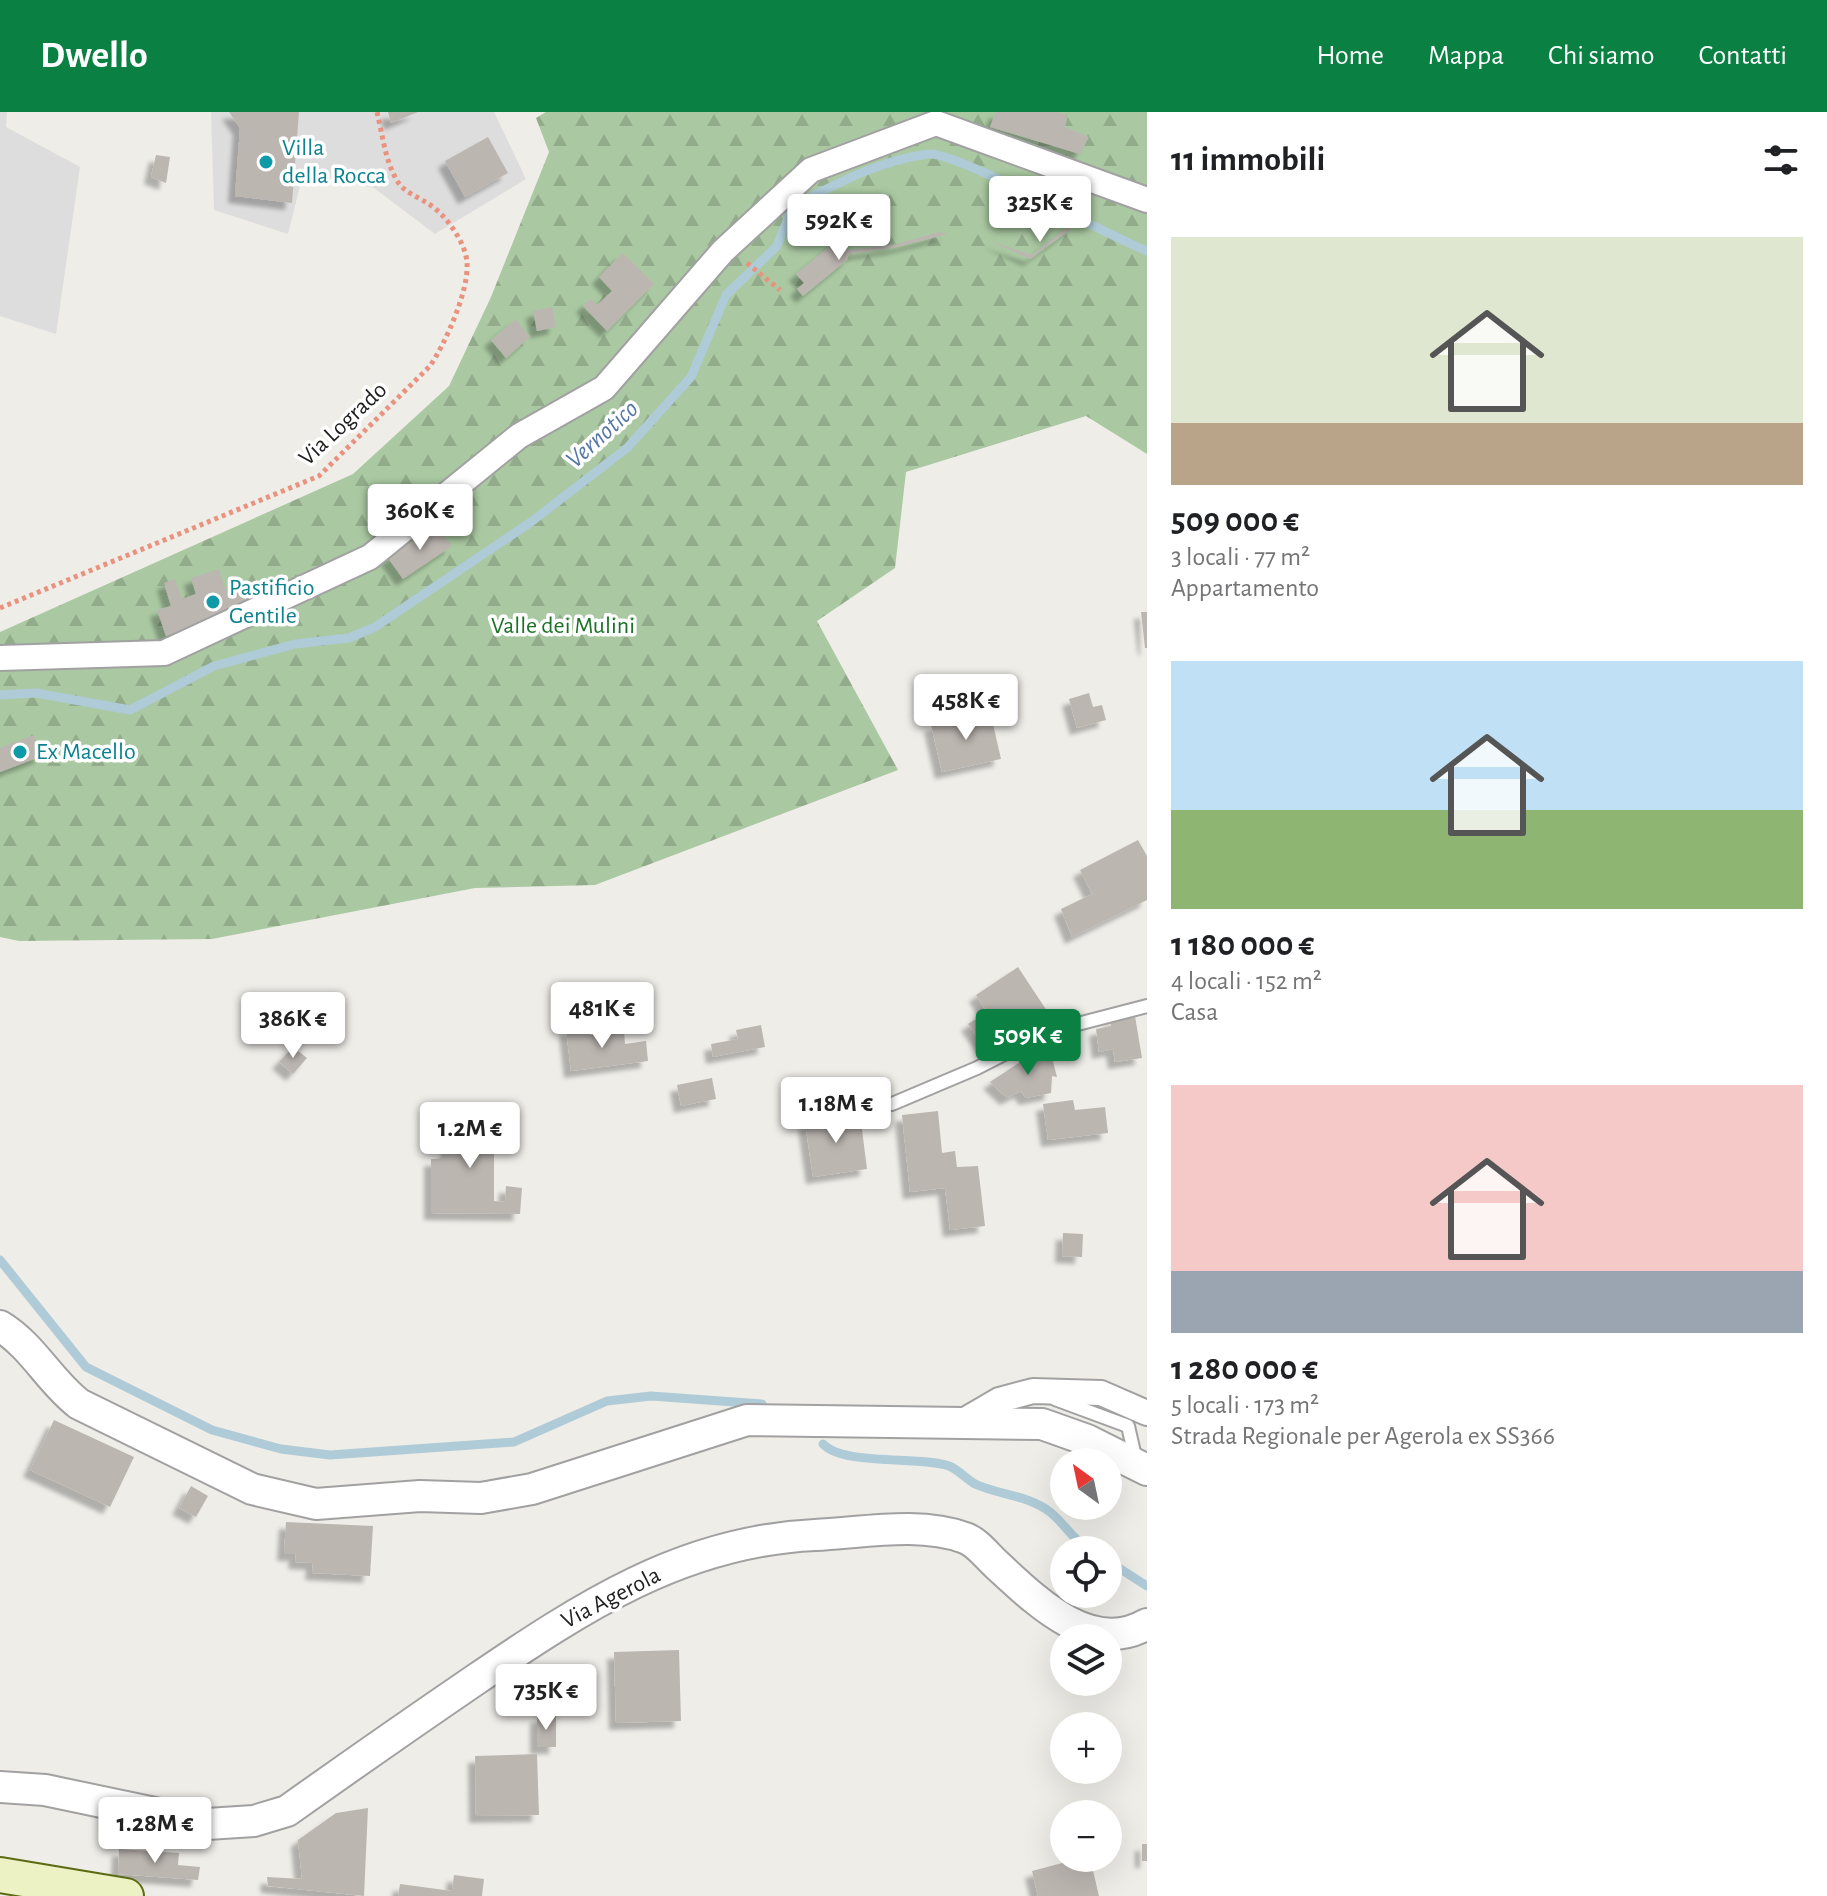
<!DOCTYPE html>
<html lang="it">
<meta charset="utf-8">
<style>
:root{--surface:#fff;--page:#f6f6f6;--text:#202124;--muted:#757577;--accent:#0b8043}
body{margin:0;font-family:"Alegreya Sans",sans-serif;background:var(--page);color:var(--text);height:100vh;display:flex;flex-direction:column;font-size:30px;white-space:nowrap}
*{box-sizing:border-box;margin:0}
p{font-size:26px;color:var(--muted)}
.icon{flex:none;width:44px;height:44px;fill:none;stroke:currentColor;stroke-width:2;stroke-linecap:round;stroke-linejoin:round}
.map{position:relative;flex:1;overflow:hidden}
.sheet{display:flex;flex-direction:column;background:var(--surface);width:680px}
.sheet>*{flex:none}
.needle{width:52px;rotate:327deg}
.buttons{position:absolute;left:1050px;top:1336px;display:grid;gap:16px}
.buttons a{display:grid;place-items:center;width:72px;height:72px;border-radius:50%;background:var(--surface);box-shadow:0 8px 32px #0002;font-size:40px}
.price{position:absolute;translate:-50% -68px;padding:0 18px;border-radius:8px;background:#fff;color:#222;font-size:26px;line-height:52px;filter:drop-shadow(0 2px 4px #0008)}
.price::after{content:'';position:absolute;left:50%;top:48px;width:24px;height:18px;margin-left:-12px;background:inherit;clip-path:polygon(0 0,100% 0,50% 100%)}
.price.active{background:var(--accent);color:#fff}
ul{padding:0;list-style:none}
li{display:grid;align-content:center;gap:16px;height:424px;padding:0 24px}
li span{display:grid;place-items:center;height:248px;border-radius:0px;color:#555}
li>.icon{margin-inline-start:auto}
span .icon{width:144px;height:144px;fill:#fffc;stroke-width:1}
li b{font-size:34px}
h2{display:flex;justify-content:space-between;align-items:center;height:96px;padding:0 24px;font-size:34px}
header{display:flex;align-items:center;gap:48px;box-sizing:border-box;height:112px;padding:0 40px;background:var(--accent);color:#fff}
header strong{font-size:38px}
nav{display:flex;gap:44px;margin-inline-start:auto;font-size:28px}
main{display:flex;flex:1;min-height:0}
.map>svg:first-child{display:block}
</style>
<header>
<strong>Dwello</strong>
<nav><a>Home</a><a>Mappa</a><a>Chi siamo</a><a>Contatti</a></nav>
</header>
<main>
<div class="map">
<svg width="1147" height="1784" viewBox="0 0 1147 1784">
<defs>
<pattern id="forest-firs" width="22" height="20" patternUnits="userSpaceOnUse" patternTransform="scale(2)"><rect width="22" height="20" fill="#aac9a2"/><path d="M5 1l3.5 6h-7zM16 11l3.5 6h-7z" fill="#92ac8b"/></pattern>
<filter id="shadow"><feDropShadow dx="-7" dy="7" stdDeviation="2" flood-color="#0004"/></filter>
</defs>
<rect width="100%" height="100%" fill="#efede8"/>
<g fill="#dedddd">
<path d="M0,0h7l-1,15 74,40 -24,167 -56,-18z"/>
<path d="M211,0h283l32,67 -91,55 -61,-46 -71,-14 -15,60 -74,-24z"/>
</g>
<path fill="url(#forest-firs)" d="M546,0h601v342l-61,-38 -180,56 -11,96 -78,53 81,149 -303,115 -120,3 -263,51 -193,2 -19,-4v-305l353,-158 96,-88 42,-89 58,-145 -13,-34z"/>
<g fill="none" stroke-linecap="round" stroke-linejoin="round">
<g stroke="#aecbd7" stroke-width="9">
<path d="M0,583l36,-2 94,17 84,-44 81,-22 54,-6 26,-11 156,-105 96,-74 64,-71 35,-82 51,-49 16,-40c44,-22 86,-46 136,-52 28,-2 179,82 218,97"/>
<path d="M0,1148l86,107 126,63 69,19 49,6 184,-13 93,-41 44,-5 111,8"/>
<path d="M823,1332c20,22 98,12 126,22 10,4 17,13 26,18 24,11 53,11 75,28 15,12 23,28 40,38"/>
<path d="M1108,1449l39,25"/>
</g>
</g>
<g fill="#bcb6b1" filter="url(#shadow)">
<path d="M229,0h70l-7,91 -57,-7 5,-68z"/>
<path d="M388,0h30l-27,11z"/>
<path d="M996,0h62l10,4 -3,11 24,10 -9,17 -90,-27z"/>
<path d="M488,25l20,36 -43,24 -20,-36z"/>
<path d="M156,43l14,2 -4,26 -15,-6z"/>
<path d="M1073,111l1,4 -44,32 -40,-18 42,14z"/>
<path d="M939,120l9,2 -56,14 -43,6 -2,6 -44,36 -6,-7 7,-6 -8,-9 39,-32h6l8,8 43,-5z"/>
<path d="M623,141l31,31 -47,47 -24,-25 7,-7 7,6 15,-14 -13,-14z"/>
<path d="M552,195l4,20 -19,4 -4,-20z"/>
<path d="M516,207l14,18 -24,21 -15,-18z"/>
<path d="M436,413l16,21 -49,33 -15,-21z"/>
<path d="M219,457l7,22 23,-8 8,23 -91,30 -9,-26 14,-4 -7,-23 11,-4 7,20 14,-5 -5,-16z"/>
<path d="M1141,500h6v36h-2z"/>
<path d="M1089,581l4,14 9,-2 4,15 -29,8 -8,-29z"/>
<path d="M990,599l11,48 -59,13 -11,-47z"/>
<path d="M34,623l8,21 -42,16v-24z"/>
<path d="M1138,728l9,16v44l-75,37 -11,-28 31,-15 -12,-24z"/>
<path d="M1018,855l29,44 -60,40 -19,-27 19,-12 -11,-17z"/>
<path d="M1135,904l7,42 -27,4 -2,-13 -14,3 -3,-23 15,-3 -1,-6z"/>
<path d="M761,913l4,22 -52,10 -2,-13 27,-5 -2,-9z"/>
<path d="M590,915v8l34,-4 1,13 21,-3 2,20 -77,10 -5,-42z"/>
<path d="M293,935l14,11 -14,16 -14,-12z"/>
<path d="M1037,939l2,5 12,-2 6,23 -5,-1 -1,17 -25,5 -5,-7 -14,7 -17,-16z"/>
<path d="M712,966l4,21 -35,7 -4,-21z"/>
<path d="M1073,988l2,10 30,-3 3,26 -60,7 -5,-36z"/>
<path d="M447,999l47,2v88l11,1 1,-16 16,2 -2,26 -89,-1v-54h12v-7l5,-1z"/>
<path d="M938,999l4,42 13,-2 2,16 21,-1 7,60 -35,4 -5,-42 -35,4 -8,-77z"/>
<path d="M860,1002l7,55 -54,8 -8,-55z"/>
<path d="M1063,1121l20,1 -1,23 -20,-1z"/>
<path d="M54,1308l80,37 -24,50 -80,-37z"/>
<path d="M191,1374l17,10 -12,21 -17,-9z"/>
<path d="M286,1410l87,4 -3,50 -58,-3 1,-10 -18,-1 1,-8h-12z"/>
<path d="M679,1538l2,71 -65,2 -2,-71z"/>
<rect x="537" y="1604" width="19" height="31"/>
<path d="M537,1642l2,61 -63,1 -1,-60z"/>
<path d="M368,1696l-4,88 -96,-10 -1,-9 35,2 -4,-39 38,-27z"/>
<rect x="1142" y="1732" width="5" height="17"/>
<path d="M119,1737l60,4 -1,12 22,2 -2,13 -80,-6z"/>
<path d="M1081,1746h9l9,38h-61l-6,-25z"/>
<path d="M454,1763l30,4 -2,17h-84l2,-12 52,7z"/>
</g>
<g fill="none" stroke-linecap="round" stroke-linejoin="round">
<g stroke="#a1a1a1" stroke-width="16">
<g id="service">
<path d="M892,992l85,-36 70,-36 100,-26"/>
<path d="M1055,1287l73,27 8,35"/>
</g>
</g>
<g stroke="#a1a1a1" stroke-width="28">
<g id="minor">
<path d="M0,546l164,-5 206,-96 149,-121 85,-48 119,-137 88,-81 125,-47 211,77"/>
<path d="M963,1309l36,-21 34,-9 68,2 46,20"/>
</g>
</g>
<g stroke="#a1a1a1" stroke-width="34">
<g id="tertiary">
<path d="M0,1214c33,20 49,55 79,78l173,85 64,15 104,-8 61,2 51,-9 215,-69 295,4 45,16 60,30"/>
<path d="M0,1675l45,3 162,34 47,-3 33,-10c62,-44 125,-88 188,-131 106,-72 207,-139 340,-145 47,-2 104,-14 150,3 12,4 22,18 32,27 38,35 94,92 150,59"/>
</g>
</g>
<g stroke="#5b6b13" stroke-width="38">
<path id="secondary" d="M0,1763l126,21"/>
</g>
<g stroke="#e9927f" stroke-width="5" stroke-dasharray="4 4" stroke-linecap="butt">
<path d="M747,151l33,27"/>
<path d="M0,496l319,-132 111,-110c15,-22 39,-75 37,-103 -1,-19 -19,-45 -34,-56 -14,-11 -30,-13 -38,-30 -10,-19 -13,-44 -18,-65"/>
</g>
<use href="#service" stroke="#fff" stroke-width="12"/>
<use href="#minor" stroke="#fff" stroke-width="24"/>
<use href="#tertiary" stroke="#fff" stroke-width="30"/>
<use href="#secondary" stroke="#ecf2c3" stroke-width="34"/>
</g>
<g fill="#0f9aa8" stroke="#fff" stroke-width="3">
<circle cx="266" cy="50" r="8"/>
<circle cx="213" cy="490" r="8"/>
<circle cx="20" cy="640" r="8"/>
</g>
<g text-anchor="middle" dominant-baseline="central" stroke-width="7" stroke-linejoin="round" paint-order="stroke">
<g font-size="24" fill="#0d838f" stroke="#fff" text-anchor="start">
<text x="282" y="36">Villa<tspan x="282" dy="28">della Rocca</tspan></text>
<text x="229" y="476">Pastificio<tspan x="229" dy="28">Gentile</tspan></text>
<text x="36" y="640">Ex Macello</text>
</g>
<g font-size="24" fill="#202020" stroke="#fff">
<text transform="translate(343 312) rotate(-43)">Via Logrado</text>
<text transform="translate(611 1486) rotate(-27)">Via Agerola</text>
</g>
<g font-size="24" fill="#1a7227" stroke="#fff">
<text x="563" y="514">Valle dei Mulini</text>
</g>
<g font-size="26" font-style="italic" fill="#5778a5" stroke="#fff">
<text transform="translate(602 322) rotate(-42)">Vernotico</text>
</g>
</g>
</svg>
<div class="buttons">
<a><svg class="needle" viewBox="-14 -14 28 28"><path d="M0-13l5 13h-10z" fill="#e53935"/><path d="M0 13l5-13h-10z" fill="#757577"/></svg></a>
<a><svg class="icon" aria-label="locate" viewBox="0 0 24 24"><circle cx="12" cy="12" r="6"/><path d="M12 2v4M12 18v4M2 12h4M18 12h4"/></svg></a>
<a><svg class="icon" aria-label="layers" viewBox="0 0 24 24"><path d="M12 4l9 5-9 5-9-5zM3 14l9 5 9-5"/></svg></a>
<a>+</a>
<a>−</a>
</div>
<b class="price" style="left:1040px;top:132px">325K €</b>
<b class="price" style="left:839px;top:150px">592K €</b>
<b class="price" style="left:420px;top:440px">360K €</b>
<b class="price" style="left:966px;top:630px">458K €</b>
<b class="price" style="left:602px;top:938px">481K €</b>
<b class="price" style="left:293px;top:948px">386K €</b>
<b class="price active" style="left:1028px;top:965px">509K €</b>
<b class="price" style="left:836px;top:1033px">1.18M €</b>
<b class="price" style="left:470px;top:1058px">1.2M €</b>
<b class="price" style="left:546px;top:1620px">735K €</b>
<b class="price" style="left:155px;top:1753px">1.28M €</b>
</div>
<section class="sheet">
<h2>11 immobili<svg class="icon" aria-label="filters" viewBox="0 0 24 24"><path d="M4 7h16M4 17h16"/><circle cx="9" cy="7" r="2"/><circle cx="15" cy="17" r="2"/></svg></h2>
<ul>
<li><span style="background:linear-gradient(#dfe7d0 75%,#b9a48a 0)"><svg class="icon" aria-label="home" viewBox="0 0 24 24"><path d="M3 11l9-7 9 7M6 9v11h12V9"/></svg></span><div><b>509 000 €</b><p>3 locali · 77 m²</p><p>Appartamento</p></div></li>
<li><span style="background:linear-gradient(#bfe0f5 60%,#8fb573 0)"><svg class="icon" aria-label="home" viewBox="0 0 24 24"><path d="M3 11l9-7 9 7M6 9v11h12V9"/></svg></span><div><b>1 180 000 €</b><p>4 locali · 152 m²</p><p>Casa</p></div></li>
<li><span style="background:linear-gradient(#f6c9c9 75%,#9aa5b1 0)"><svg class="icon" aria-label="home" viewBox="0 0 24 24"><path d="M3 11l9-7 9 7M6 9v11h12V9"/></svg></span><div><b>1 280 000 €</b><p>5 locali · 173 m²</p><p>Strada Regionale per Agerola ex SS366</p></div></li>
</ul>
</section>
</main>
